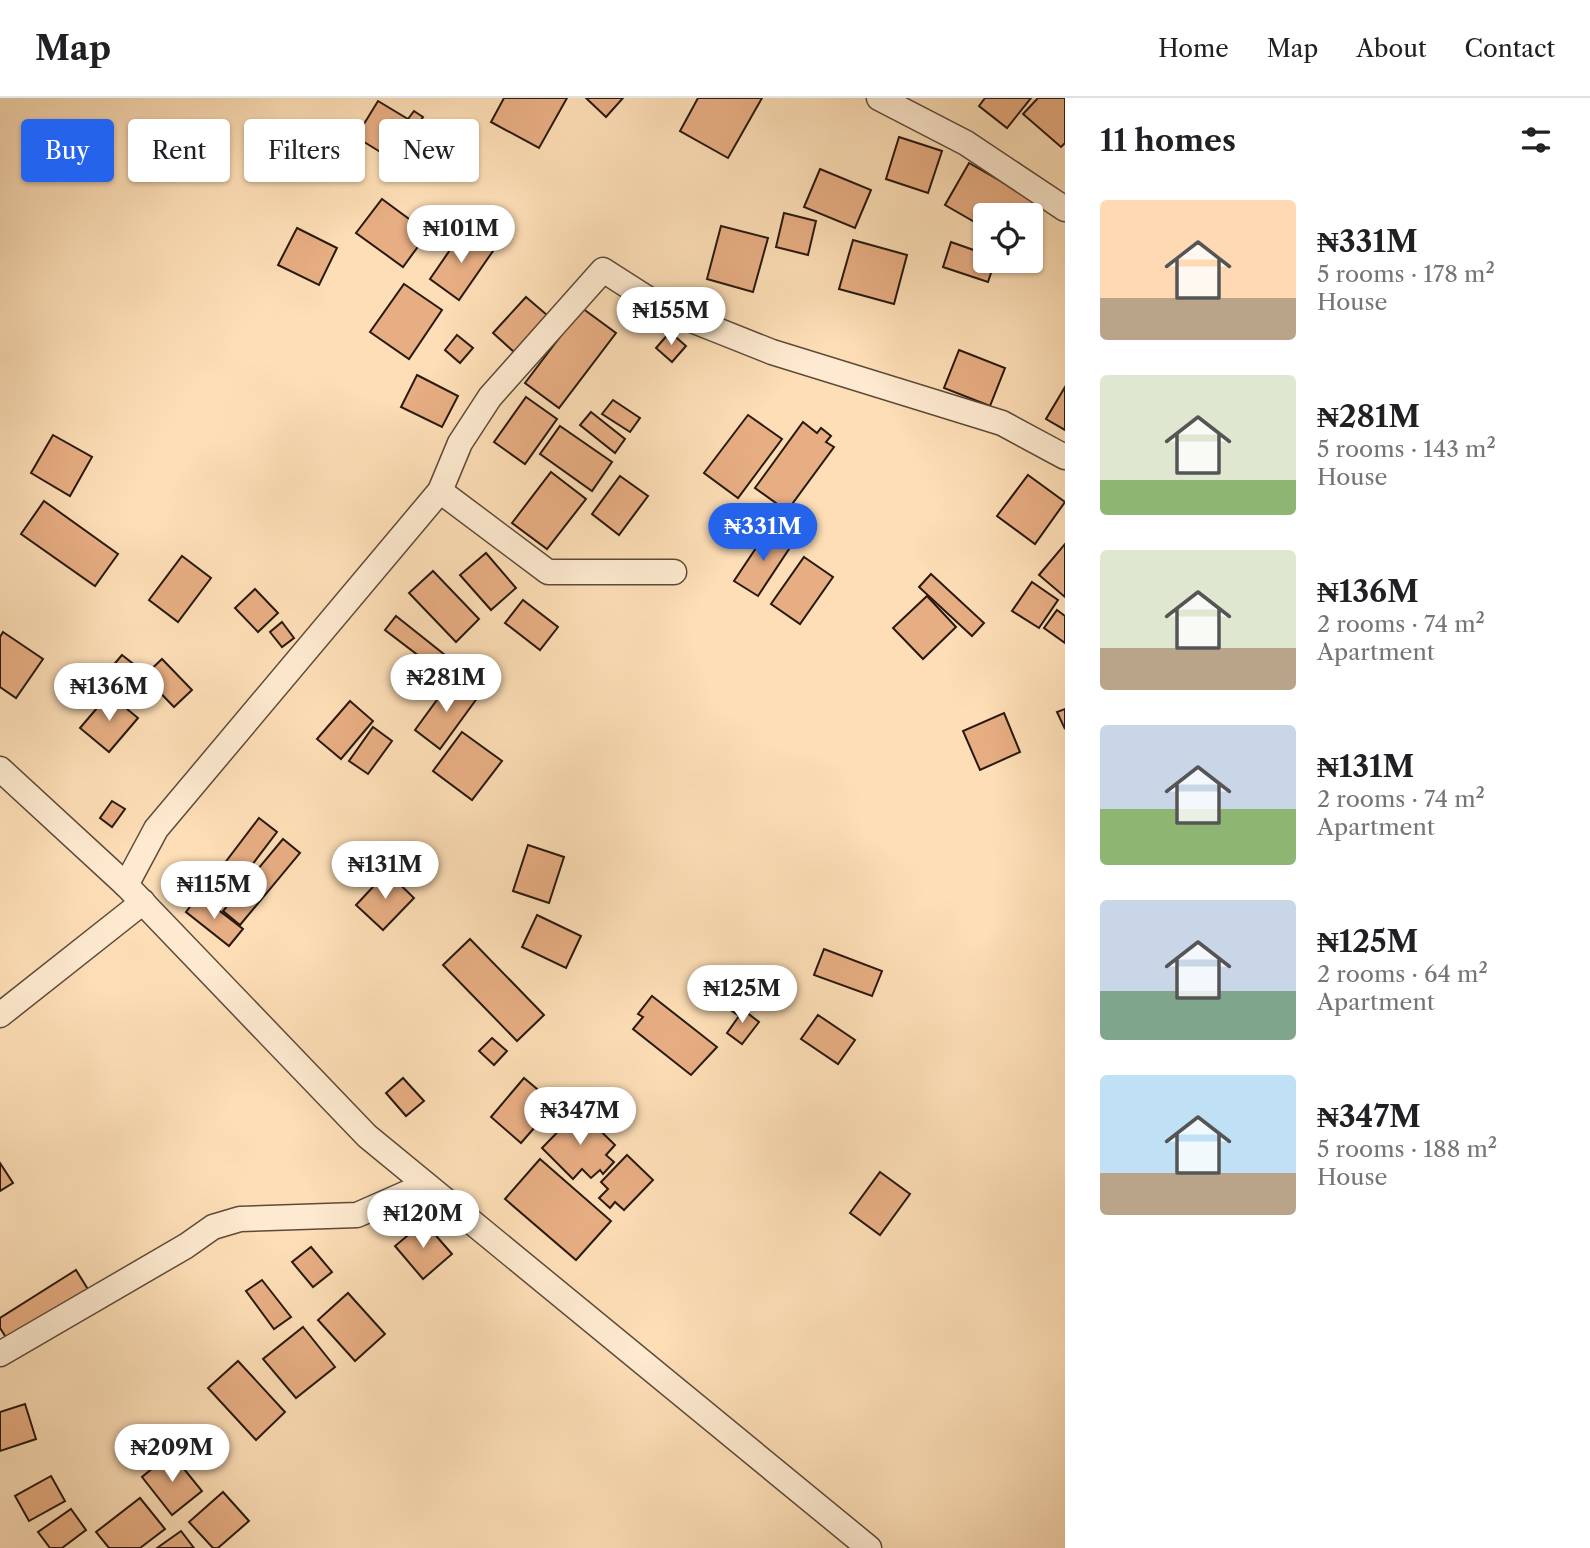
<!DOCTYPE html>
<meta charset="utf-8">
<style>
:root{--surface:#fff;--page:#f2f2f2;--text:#202124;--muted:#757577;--line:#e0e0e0;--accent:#2563eb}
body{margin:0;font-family:"Libre Caslon Text",serif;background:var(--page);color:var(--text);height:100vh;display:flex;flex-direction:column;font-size:26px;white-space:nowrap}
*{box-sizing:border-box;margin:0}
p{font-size:23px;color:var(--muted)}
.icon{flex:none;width:38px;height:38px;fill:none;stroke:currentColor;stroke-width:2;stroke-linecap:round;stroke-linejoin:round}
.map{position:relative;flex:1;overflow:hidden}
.details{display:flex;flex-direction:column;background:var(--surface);width:525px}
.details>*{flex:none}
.banner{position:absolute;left:21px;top:21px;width:665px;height:63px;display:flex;gap:14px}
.tools{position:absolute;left:973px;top:105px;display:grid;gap:14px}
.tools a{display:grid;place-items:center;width:70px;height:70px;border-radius:7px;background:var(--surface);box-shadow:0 2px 5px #0004;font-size:35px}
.price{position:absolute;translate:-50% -60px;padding:0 16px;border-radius:24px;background:#fff;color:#222;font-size:23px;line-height:46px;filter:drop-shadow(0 2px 4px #0008)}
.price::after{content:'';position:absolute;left:50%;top:42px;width:21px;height:16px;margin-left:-10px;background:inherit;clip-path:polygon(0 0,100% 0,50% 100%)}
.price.current{background:var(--accent);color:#fff}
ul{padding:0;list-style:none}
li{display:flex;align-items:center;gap:21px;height:175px;padding:0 35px}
li span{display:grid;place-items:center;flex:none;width:196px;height:140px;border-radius:7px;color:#555}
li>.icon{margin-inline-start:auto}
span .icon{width:84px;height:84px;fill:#fffc;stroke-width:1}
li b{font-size:30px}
h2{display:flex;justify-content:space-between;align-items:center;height:84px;padding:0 35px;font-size:30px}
.pill{padding:0 24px;border-radius:7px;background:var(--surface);box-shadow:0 2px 5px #0004;font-size:24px;line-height:63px}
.pill.current{background:var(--accent);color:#fff}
header{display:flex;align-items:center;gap:42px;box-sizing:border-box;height:98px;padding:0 35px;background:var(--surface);border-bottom:2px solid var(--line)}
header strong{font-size:33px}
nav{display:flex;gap:38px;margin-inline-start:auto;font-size:24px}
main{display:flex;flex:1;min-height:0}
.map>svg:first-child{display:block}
</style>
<header>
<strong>Map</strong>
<nav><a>Home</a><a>Map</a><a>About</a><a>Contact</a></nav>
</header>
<main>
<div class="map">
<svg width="1065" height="1450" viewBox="0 0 1065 1450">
<rect width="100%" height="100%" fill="#fddeb6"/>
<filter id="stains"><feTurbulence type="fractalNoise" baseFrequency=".00286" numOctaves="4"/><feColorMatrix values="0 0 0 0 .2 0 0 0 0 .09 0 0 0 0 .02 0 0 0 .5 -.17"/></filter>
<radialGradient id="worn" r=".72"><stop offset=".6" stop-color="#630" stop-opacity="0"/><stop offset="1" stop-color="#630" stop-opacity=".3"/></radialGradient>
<g fill="#e8ae83" stroke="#28190f" stroke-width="2">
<path d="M504,0h63l-28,50 -48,-26z"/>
<path d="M586,0h37l-17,19z"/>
<path d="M698,0h64l-34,60 -48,-27z"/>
<path d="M985,0h46l-24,30 -28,-22z"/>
<path d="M1038,0h27v45l-4,4 -38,-33z"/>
<path d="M378,3l30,18 6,-8 9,6 -28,44 -39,-24z"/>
<path d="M899,39l43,14 -14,42 -42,-14z"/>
<path d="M969,65l65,37 -9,15h-40v13l-40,-23z"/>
<path d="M820,71l51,21 -16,38 -51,-21z"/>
<path d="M382,101l46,34 -25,34 -47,-34z"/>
<path d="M784,115l32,8 -8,34 -32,-8z"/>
<path d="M721,128l47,12 -15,54 -46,-13z"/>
<path d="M297,130l40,20 -18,37 -41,-20z"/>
<path d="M463,133l30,20 -34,49 -29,-21z"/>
<path d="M853,142l54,15 -13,49 -55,-15z"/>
<path d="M951,144l34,12v7h10l-7,21 -45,-15z"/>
<path d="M404,186l38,26 -33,49 -39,-27z"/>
<path d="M526,199l21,18 -33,37 -21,-19z"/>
<path d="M582,210l34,25 -57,75 -34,-25z"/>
<path d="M670,234l16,14 -14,16 -16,-14z"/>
<path d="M457,237l16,13 -13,15 -15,-13z"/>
<path d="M959,252l46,18 -15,38 -46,-18z"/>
<path d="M417,277l41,21 -16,31 -41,-20z"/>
<path d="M1065,289v43l-19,-11z"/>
<path d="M526,299l31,22 -32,45 -31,-22z"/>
<path d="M613,302l27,18 -10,14 -28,-18z"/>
<path d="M591,314l34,27 -10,14 -35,-28z"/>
<path d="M748,317l34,24 -44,59 -34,-25z"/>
<path d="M803,324l14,11 4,-5 10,8 -5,6 8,5 -47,64 -32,-23z"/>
<path d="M560,328l52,36 -20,29 -52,-37z"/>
<path d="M53,337l39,22 -22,39 -39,-23z"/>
<path d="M551,374l35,27 -39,50 -35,-26z"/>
<path d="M1028,377l37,27 -30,42 -38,-28z"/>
<path d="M620,378l28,20 -29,39 -27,-21z"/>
<path d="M44,403l74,53 -23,32 -74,-52z"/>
<path d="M768,432l23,16 -33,50 -24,-15z"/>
<path d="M1065,446v53l-26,-22z"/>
<path d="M486,455l30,35 -25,22 -31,-35z"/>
<path d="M182,458l29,22 -33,44 -29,-22z"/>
<path d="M804,459l29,20 -33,47 -29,-20z"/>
<path d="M433,473l46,48 -23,23 -47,-49z"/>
<path d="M931,476l53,49 -12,13 -53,-49z"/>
<path d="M1032,484l26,18 -19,28 -27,-17z"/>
<path d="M255,491l23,24 -20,19 -23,-24z"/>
<path d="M927,498l29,31 -33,32 -30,-31z"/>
<path d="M523,502l35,27 -18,23 -35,-27z"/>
<path d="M1057,512l8,6v27l-21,-15z"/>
<path d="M396,518l54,43 -10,13 -55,-42z"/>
<path d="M282,524l12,16 -12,9 -12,-15z"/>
<path d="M3,534l40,27 -27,39 -16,-11v-50z"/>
<path d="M122,557l19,15 -17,20 -19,-15z"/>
<path d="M162,561l30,31 -18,17 -30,-31z"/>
<path d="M453,580l25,19 -38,52 -25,-19z"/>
<path d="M109,596l29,24 -29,34 -29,-24z"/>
<path d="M350,603l23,20 -32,38 -24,-20z"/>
<path d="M1065,611v20l-8,-17z"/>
<path d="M1004,615l16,39 -40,18 -17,-39z"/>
<path d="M373,629l19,14 -24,33 -19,-13z"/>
<path d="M462,634l40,29 -30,39 -39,-29z"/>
<path d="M112,703l13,8 -13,18 -12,-9z"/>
<path d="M259,720l18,14 -57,75 -18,-14z"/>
<path d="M283,741l17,14 -60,72 -17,-14z"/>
<path d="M528,747l36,12 -15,46 -36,-12z"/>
<path d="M387,774l27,26 -31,32 -27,-25z"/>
<path d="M199,797l44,34 -14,17 -43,-34z"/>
<path d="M537,817l44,21 -15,32 -44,-21z"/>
<path d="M470,841l74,76 -27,26 -74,-76z"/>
<path d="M824,851l58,22 -10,25 -58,-21z"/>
<path d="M652,898l65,51 -26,28 -58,-46 10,-12 -5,-3z"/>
<path d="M737,907l22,17 -17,22 -15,-11 12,-17 -7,-5z"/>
<path d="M818,917l37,25 -17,24 -37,-25z"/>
<path d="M492,940l15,13 -13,14 -15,-14z"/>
<path d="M403,980l21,23 -18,15 -20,-23z"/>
<path d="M524,980l31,26 -34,39 -30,-26z"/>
<path d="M579,1012l36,35 -9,10 8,7 -11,12 -3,-4 -9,8 -9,-9 -9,10 -31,-31z"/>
<path d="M627,1057l26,25 -29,30 -9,-8 -5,6 -11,-10 9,-9 -7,-7z"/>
<path d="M540,1061l71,62 -35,39 -71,-61z"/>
<path d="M0,1065l13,20 -13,8z"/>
<path d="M880,1074l30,22 -30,41 -30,-22z"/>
<path d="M424,1124l28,32 -29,25 -28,-33z"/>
<path d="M311,1149l21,25 -19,15 -21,-25z"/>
<path d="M76,1172l13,21 -80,51 -9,-14v-10z"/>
<path d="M262,1182l29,37 -17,12 -28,-38z"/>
<path d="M348,1195l37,41 -30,27 -37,-41z"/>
<path d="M303,1229l32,40 -39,31 -33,-39z"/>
<path d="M238,1263l47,51 -29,28 -48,-52z"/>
<path d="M25,1306l11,35 -36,12v-39z"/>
<path d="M171,1355l31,38 -30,24 -30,-38z"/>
<path d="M51,1378l14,25 -36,20 -14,-25z"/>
<path d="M223,1394l26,29 -31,27h-5l-24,-26z"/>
<path d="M140,1400l25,31 -25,19h-31l-13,-16z"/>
<path d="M71,1411l15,21 -24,18h-12l-12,-16z"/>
<path d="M181,1433l13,17h-37z"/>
</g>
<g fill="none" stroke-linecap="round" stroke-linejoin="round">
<g stroke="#5d4a39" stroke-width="27">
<g id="street">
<path d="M879,0l87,45 99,66"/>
<path d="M440,393l108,81h126"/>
<path d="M0,671l126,116 241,251 502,412"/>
<path d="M126,787l30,-56 284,-338 20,-48 30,-46 113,-127 61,39 108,43 230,71 63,34"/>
<path d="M0,917l143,-113"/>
<path d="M0,1256l186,-108 27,-19 27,-8 117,-4 68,-30"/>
</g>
</g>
<use href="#street" stroke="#feead0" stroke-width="24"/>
</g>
<rect width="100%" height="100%" filter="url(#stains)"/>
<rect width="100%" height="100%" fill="url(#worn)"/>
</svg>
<div class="tools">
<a><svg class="icon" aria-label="locate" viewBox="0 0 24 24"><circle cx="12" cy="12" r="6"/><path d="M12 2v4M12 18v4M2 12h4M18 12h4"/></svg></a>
</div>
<b class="price" style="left:461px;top:167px">₦101M</b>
<b class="price" style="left:671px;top:249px">₦155M</b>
<b class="price current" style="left:763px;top:465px">₦331M</b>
<b class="price" style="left:446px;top:616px">₦281M</b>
<b class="price" style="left:109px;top:625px">₦136M</b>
<b class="price" style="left:385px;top:803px">₦131M</b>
<b class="price" style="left:214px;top:823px">₦115M</b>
<b class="price" style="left:742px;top:927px">₦125M</b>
<b class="price" style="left:580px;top:1049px">₦347M</b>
<b class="price" style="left:423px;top:1152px">₦120M</b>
<b class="price" style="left:172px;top:1386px">₦209M</b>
<div class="banner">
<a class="pill current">Buy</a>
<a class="pill">Rent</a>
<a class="pill">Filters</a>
<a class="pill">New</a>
</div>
</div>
<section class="details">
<h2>11 homes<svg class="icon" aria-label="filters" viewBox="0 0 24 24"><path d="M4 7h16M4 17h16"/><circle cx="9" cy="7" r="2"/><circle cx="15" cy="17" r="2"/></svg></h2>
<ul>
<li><span style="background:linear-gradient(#ffd9b3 70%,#b9a48a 0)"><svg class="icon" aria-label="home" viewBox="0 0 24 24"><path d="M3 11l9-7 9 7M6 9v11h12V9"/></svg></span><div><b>₦331M</b><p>5 rooms · 178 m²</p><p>House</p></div></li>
<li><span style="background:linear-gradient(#dfe7d0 75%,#8fb573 0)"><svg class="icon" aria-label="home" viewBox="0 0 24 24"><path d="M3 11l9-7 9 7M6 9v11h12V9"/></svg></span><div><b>₦281M</b><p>5 rooms · 143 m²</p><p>House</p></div></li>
<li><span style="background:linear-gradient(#dfe7d0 70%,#b9a48a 0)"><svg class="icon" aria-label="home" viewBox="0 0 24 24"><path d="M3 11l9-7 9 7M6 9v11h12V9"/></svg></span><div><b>₦136M</b><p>2 rooms · 74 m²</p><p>Apartment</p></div></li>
<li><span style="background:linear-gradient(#c9d6e8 60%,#8fb573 0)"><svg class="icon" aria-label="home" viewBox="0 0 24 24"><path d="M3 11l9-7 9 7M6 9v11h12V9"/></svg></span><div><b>₦131M</b><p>2 rooms · 74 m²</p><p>Apartment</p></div></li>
<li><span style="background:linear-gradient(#c9d6e8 65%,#7fa58c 0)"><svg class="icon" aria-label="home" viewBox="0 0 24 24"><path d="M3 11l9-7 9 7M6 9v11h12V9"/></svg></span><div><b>₦125M</b><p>2 rooms · 64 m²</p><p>Apartment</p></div></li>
<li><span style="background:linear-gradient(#bfe0f5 70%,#b9a48a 0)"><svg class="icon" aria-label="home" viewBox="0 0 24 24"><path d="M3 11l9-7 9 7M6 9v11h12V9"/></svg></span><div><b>₦347M</b><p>5 rooms · 188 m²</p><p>House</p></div></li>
</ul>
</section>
</main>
